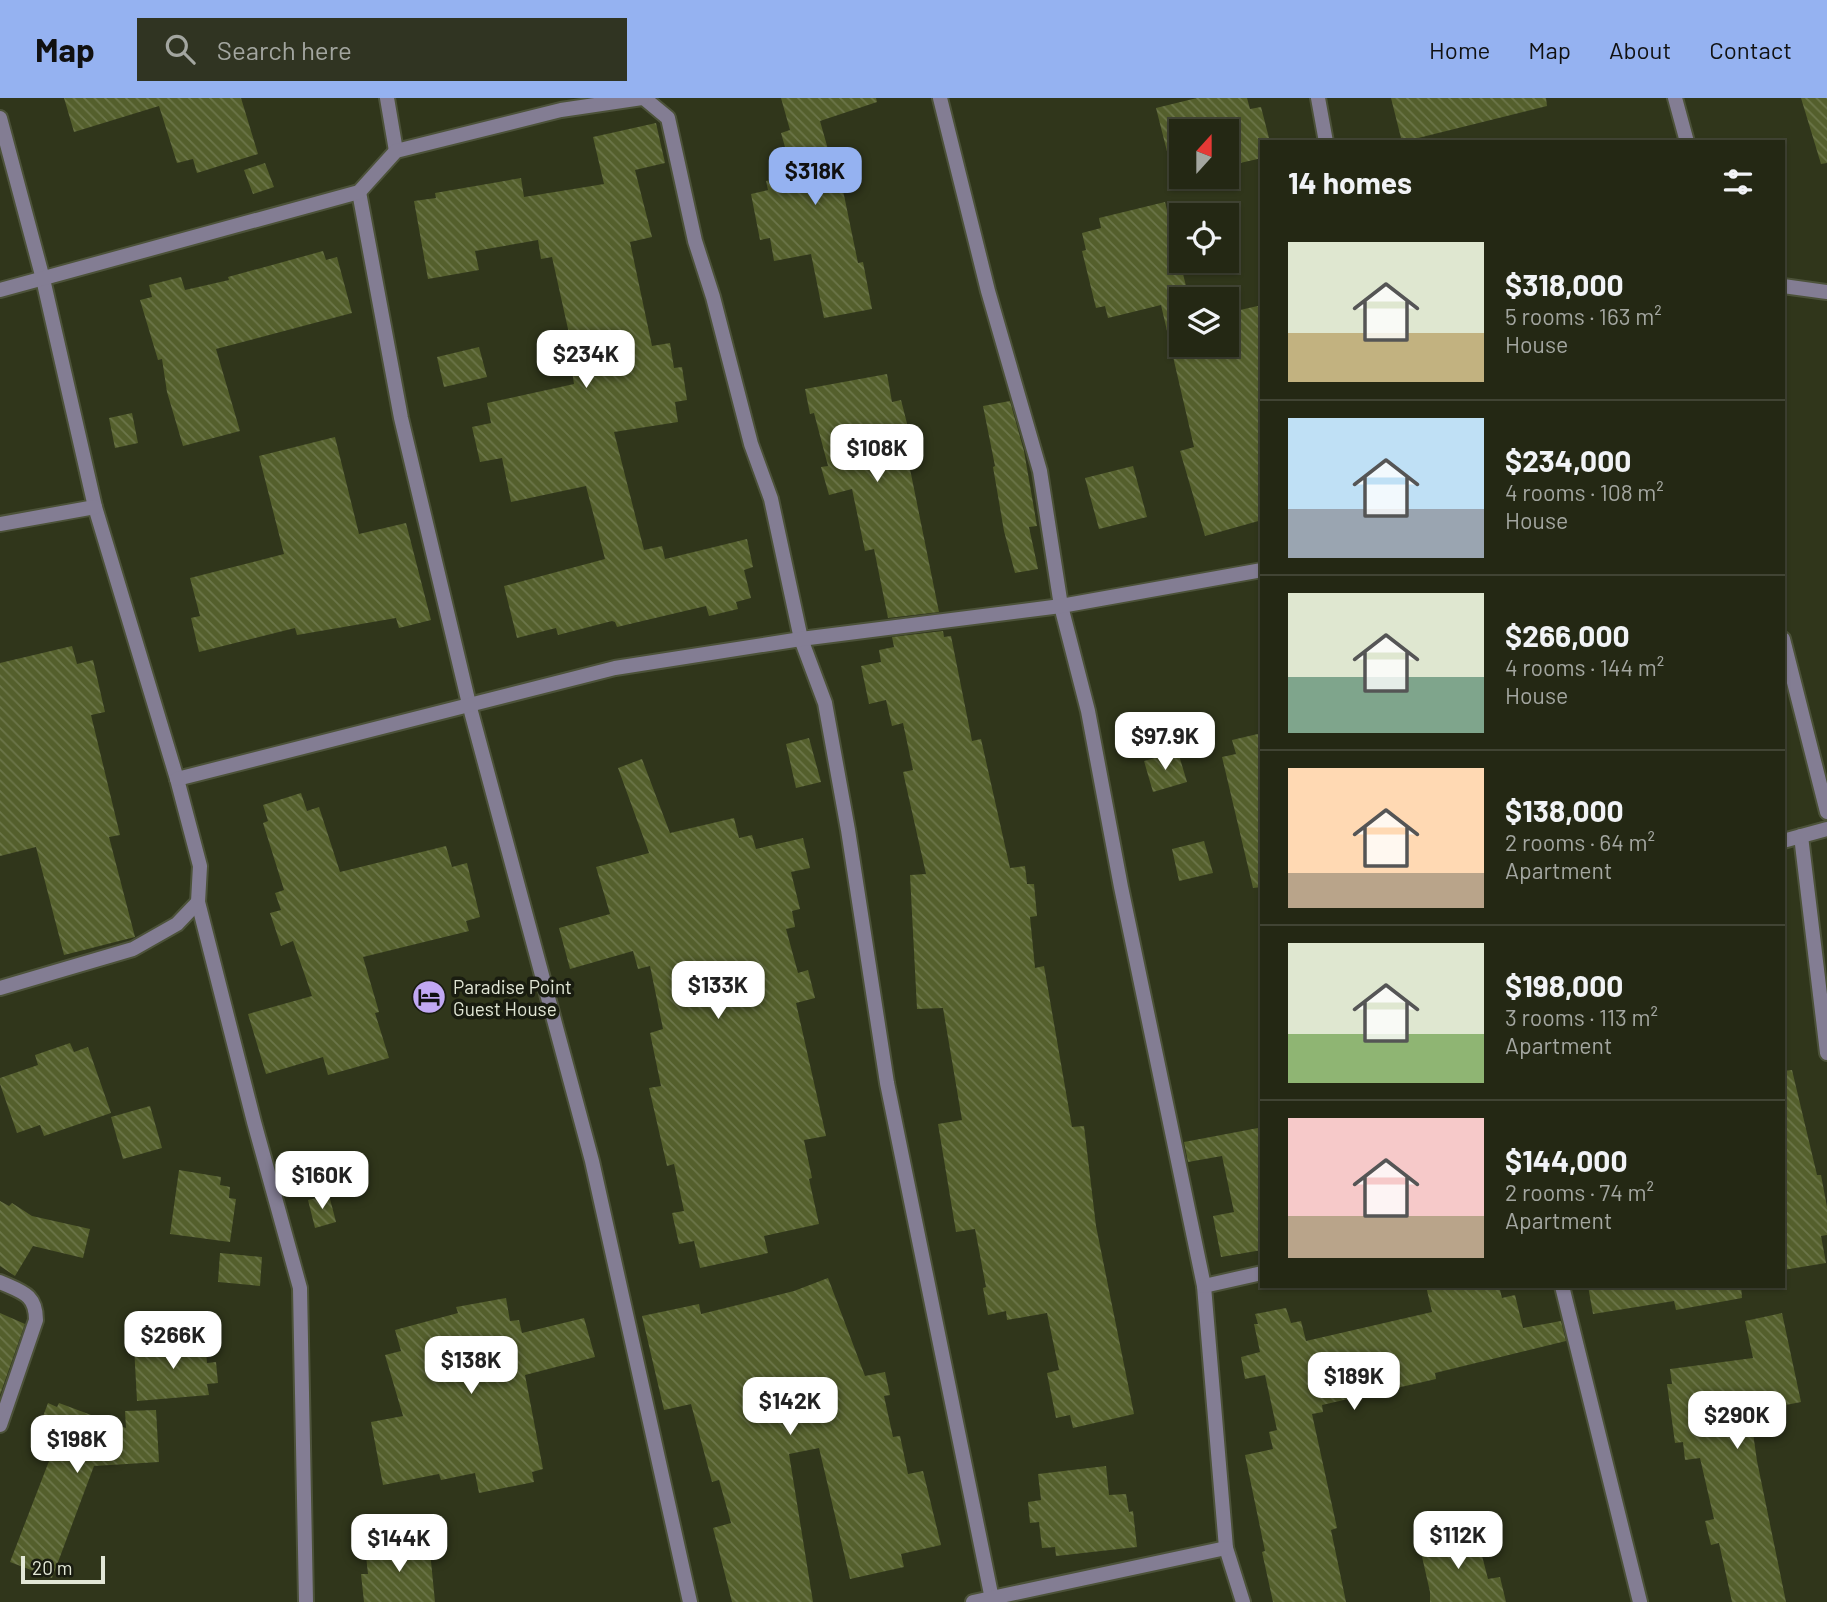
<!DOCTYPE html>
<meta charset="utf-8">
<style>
:root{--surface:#242814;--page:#303422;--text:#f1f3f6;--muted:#a3a6a0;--line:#414434;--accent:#95b2f1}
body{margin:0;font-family:Barlow,sans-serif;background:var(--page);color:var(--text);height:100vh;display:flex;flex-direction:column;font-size:26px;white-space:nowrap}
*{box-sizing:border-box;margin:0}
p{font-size:23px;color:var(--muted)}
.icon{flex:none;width:38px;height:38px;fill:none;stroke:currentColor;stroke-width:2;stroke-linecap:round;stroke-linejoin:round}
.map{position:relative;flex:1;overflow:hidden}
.side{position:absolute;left:1260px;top:42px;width:525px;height:1148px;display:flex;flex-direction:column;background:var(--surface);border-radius:0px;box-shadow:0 2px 5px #0004,0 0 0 2px var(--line)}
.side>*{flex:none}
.needle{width:46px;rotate:21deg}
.buttons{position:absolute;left:1169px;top:21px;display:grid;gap:14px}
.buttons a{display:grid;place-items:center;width:70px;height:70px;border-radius:0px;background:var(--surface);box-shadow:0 2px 5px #0004,0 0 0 2px var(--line);font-size:35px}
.scale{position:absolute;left:21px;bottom:18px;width:84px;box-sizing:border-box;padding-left:7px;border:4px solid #e2e7d6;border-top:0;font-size:19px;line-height:24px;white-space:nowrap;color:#e2e7d6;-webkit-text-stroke:5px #191c10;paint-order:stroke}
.price{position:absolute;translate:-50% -60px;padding:0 16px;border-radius:14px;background:#fff;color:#222;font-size:23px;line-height:46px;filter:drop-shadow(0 2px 4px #0008)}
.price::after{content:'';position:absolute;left:50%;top:42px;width:21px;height:16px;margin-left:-10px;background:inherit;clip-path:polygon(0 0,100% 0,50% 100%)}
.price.selected{background:var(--accent);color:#111}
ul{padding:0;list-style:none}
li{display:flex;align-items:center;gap:21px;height:175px;padding:0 28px}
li+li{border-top:2px solid var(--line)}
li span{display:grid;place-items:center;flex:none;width:196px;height:140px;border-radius:0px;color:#555}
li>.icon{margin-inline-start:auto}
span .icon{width:84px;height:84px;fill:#fffc;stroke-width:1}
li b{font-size:30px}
h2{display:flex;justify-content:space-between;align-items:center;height:84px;padding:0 28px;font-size:30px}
header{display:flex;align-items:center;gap:42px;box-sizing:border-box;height:98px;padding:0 35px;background:var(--accent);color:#111}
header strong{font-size:33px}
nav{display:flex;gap:38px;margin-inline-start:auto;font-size:24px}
.search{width:490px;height:63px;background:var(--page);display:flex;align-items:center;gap:18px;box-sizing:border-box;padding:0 24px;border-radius:0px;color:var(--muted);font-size:26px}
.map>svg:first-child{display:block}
</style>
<header>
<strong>Map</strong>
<div class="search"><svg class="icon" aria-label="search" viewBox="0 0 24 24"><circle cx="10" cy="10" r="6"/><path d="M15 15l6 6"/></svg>Search here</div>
<nav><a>Home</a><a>Map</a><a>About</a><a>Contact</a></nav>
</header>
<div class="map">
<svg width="1827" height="1504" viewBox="0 0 1827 1504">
<defs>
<pattern id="building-back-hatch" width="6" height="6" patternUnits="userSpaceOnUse" patternTransform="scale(1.75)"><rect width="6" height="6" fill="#545f2c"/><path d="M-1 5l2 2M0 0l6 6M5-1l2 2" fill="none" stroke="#6c764a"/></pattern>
</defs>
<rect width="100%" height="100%" fill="#30361b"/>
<g fill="url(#building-back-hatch)">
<path d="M64,0h177l17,56 -61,19 -4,-14 -16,4 -18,-57 -85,26z"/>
<path d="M781,0h95l1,4 -57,19 13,46 5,-1 20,97 5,-1 9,47 -48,9 -13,-64 -37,7 -4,-23 -10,2 -9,-46 17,-4 -2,-9 27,-6 -12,-42 9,-3z"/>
<path d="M1197,0h50l3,11 11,-2 9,35h-8v16l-35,8v-35h-46v43l-8,1 -17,-67z"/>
<path d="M1391,0h155l1,8 -145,36z"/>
<path d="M1801,0h26v65l-6,1z"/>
<path d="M656,25l9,40 -30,7 17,67 -22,5 22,104 18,-3 4,25 8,-1 5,33 -12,2 3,20 -64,10 30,118 18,-4 3,13 82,-20 6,28 -9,3 7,28 -15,4 2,7 -29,7 -3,-10 -89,21 -2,-5 -3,-1 -54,14 -2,-7 -39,10 -13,-52 101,-27 -19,-73 -75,16 -9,-44 -22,4 -8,-35 19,-4 -4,-20 87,-19 -3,-19h5l-24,-108 -11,2 -3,-19 -63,11 4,19 -51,9 -14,-78 22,-3 -1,-5 86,-15 3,19 80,-13 -11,-47z"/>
<path d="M265,65l9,24 -21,7 -9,-24z"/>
<path d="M1165,104l24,96 -8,1v46h46v-32l35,-8v215l-57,16 -25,-85 14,-4 -33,-142 -53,13 -3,-12 -9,2 -14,-57 4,-1 -4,-17 19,-5 -2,-10z"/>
<path d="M323,153l3,9 11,-3 15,56 -136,36 24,82 -57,15 -16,-54 -5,-33 -4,1 -18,-60 12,-3 -3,-12 32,-8 4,13 44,-10 -1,-3z"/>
<path d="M479,249l8,30 -43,10 -7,-30z"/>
<path d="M887,276l5,28 9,-2 11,43 -5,1 7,24 -4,1 29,143 -51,6 -14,-69 -9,2 -13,-62 -23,6 -8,-28 7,-1 -14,-53 -4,1 -5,-25z"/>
<path d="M1010,303l14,50 13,75 -8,1 9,42 -23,4 -11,-42 -11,-64 2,-1 -12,-60z"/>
<path d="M132,315l6,30 -23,5 -6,-30z"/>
<path d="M335,339l24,97 47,-11 25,97 -32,8 -3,-10 -99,17 -2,-7 -96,24 -8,-34 9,-2 -10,-38 94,-24 -25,-98z"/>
<path d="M1133,368l14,51 -48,12 -14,-51z"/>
<path d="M943,533l1,6 7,-1 21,105 9,-2 29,129 15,-2 2,18h7l3,32 -7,1 5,51 9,-2 28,161 12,-1 12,100 38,188 -61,14 -3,-13 -14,3 -9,-45 12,-3 -12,-57 -40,7 -1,-9 -18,4 -5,-27 3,-1 -11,-58 -19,3 -18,-108 24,-4 -19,-112 -26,1 -7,-134 16,-1 -23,-102 10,-2 -10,-47 -11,3 -6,-26 -17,4 -8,-38 20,-4 -2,-12 15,-3 -2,-10z"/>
<path d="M72,548l5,18 16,-4 12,52 -14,3 29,120 -11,2 26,100 -71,18 -28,-108 -36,9v-193z"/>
<path d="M1262,635v154l-9,1 -31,-131 14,-3 -4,-14z"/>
<path d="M809,640l12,44 -25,6 -10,-44z"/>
<path d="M1178,654l9,30 -34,10 -9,-31z"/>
<path d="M642,661l28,74 64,-15 5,20 13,-3 4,14 47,-11 7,30 -19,4 9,37 -8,2 3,16 -9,2 12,44 10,-3 7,28 -19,5 30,133 -22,4 8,38 -3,1 10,45 -55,12 4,17 -68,15 -6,-27 -15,3 -7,-31 12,-2 -10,-47 -7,2 -18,-78 12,-2 -11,-53 13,-4 -13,-63 -12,3 -5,-18 -63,18 -11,-41 51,-14 -14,-47 53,-14 -31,-85z"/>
<path d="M301,695l6,18 12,-4 21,65 106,-26 6,21 15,-4 13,54 -14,4 3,10 -106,26 16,55 -4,1 14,45 -61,17 -5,-18 -57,17 -18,-60 64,-18 -19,-55 -12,5 -11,-33 11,-3 -6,-17 9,-3 -21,-67 5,-2 -5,-16z"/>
<path d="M1204,743l9,32 -34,8 -7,-32z"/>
<path d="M70,945l4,9 14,-5 23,66 -67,23 -4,-11 -23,8 -17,-49v-6l38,-13 -3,-10z"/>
<path d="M1792,972l25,105h4l6,32v28l-6,1 5,27 -43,7v-199z"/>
<path d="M150,1008l12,42 -39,11 -12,-42z"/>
<path d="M1258,1030l4,20v102l-41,7 -8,-41 21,-4 -12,-56 -34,6 -4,-20z"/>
<path d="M179,1072l42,7 -1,8 10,2 -1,11 7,1 -6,43 -60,-8z"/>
<path d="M329,1097l7,27 -21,6 -7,-28z"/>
<path d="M0,1103l9,5 3,-3 20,13 58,13 -7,29 -50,-12 -18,30 -15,-10z"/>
<path d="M220,1155l42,4 -2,29 -42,-4z"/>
<path d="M828,1180l37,98 20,-4 5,23 -6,1 9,41 7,-1 8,38 15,-3 18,74 -40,9 3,13 -54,12 -31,-131 -30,6 24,148h-81l-19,-74 18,-5 -12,-43 -7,2 -21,-78 -27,6 -22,-94 57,-12 2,10 93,-23z"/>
<path d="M1426,1188h73l3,12 13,-3 8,33 38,-7 5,20 -131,32 1,6 -114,26 1,7 -11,2 25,114 -6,2 15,72h-73l-11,-50 3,-1 -20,-96 28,-6 -4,-17 8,-2 -12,-55 -20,4 -4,-22 19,-5 -6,-28h4l-3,-10 31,-6 5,15 10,-2 5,20 126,-29z"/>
<path d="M1588,1188h153l1,12 -66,12 -2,-9 -81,13z"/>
<path d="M506,1200l4,23 9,-1 3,13 62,-15 11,39 -70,18 18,94 -11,3 2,10 -55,11 -4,-20 -34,7 -2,-6 -56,11 -12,-63 32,-6 -18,-61 16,-4 -6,-21 63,-17 -2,-6z"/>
<path d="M0,1215l25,11 -25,71z"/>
<path d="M1782,1215l19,89 -51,10 7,49 29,141h-54l-13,-59 -8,2 -6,-24 9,-2 -14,-61 -15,2 -2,-18 -8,1 -8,-59h5l-2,-15 83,-11 -8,-37z"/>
<path d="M205,1243l2,22 9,-1 2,21 -11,1 2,11 -72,6 -3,-55z"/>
<path d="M48,1305l9,4 2,-4 67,25 -1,-17 31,-1 3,52 -65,4 -42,112 -42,-16 46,-119 -20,-8z"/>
<path d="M1106,1368l3,29 17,-1 3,18 4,-1 4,36 -81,9 -1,-9 -13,1 -3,-26 -9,1 -2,-21 13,-2 -3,-26z"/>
<path d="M1454,1433l3,13 21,-4 10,39 12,-2 6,25h-76v-10l-12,-53z"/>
<path d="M429,1443l6,61h-71l-3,-28h7l-3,-27z"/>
</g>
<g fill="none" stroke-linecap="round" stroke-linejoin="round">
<g stroke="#4c5239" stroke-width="18">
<g id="minor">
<path d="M387,0l9,53"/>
<path d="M644,0l24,20 27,123 18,56 38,147 20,55 30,140 24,64 23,127 39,253 105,516"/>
<path d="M940,0l48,193 52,180 21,135 27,105 33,176 83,399 22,262 17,54"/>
<path d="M1318,0l8,44"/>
<path d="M1675,0l12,44"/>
<path d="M0,20l43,161 52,228 82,272 23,87 -2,36 56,220 46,166 6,314"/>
<path d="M359,94l42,226 68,286 123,457 98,441"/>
<path d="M1783,188l44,6"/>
<path d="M0,192l359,-98 37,-41 165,-41 81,-12"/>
<path d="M0,426l95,-17"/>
<path d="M1783,541l44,173"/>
<path d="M177,681l438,-111 186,-29 260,-33 201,-36"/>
<path d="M1801,738l26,217"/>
<path d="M1783,743l44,-12"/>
<path d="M0,890l133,-39 44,-25 21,-22"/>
<path d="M0,1184c22,10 36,12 36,38l-36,105"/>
<path d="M1204,1188l58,-13"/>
<path d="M1562,1188l78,316"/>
<path d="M973,1504l253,-54"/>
</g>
</g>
<use href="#minor" stroke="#837d93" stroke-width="14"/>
</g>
<defs>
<g id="hotel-disc" transform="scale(1.75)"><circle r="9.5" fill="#c1a8f3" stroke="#191c10"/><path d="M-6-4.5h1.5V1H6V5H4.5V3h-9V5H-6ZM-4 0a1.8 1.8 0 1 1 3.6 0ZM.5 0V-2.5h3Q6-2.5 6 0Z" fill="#111"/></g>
</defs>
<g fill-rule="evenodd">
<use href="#hotel-disc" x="429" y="899"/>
</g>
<g text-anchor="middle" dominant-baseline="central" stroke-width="7" stroke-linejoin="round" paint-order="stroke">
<g font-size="19" fill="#e2e7d6" stroke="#191c10" text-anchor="start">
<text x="453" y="888">Paradise Point<tspan x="453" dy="22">Guest House</tspan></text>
</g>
</g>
</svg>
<div class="buttons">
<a><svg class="needle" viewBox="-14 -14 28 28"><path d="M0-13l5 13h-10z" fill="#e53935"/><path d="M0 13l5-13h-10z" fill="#a3a6a0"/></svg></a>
<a><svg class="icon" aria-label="locate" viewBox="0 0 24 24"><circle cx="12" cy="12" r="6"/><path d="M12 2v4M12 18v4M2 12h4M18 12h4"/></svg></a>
<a><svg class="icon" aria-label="layers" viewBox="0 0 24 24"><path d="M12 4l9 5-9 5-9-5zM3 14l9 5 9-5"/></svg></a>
</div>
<div class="scale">20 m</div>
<b class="price selected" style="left:815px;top:109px">$318K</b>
<b class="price" style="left:586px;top:292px">$234K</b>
<b class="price" style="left:877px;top:386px">$108K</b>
<b class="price" style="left:1165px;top:674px">$97.9K</b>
<b class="price" style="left:718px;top:923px">$133K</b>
<b class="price" style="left:322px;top:1113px">$160K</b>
<b class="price" style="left:173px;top:1273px">$266K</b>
<b class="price" style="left:471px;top:1298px">$138K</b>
<b class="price" style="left:1354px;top:1314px">$189K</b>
<b class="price" style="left:790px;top:1339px">$142K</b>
<b class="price" style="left:1737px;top:1353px">$290K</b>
<b class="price" style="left:77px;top:1377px">$198K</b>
<b class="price" style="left:1458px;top:1473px">$112K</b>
<b class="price" style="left:399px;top:1476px">$144K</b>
<section class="side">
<h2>14 homes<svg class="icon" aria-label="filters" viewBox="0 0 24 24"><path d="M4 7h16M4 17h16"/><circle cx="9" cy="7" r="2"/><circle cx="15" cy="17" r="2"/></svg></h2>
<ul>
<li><span style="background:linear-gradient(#dfe7d0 65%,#c2b280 0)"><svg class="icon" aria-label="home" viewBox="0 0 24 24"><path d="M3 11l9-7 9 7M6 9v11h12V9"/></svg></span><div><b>$318,000</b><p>5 rooms · 163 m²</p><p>House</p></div></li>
<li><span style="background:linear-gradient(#bfe0f5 65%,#9aa5b1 0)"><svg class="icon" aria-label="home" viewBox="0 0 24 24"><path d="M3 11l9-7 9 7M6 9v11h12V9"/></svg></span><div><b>$234,000</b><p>4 rooms · 108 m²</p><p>House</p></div></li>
<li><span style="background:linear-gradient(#dfe7d0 60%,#7fa58c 0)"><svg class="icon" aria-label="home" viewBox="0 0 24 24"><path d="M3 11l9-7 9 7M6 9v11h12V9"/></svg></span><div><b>$266,000</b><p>4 rooms · 144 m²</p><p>House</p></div></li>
<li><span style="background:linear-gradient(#ffd9b3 75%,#b9a48a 0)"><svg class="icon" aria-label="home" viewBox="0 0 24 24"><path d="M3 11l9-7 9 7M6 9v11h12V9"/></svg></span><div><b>$138,000</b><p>2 rooms · 64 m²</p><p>Apartment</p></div></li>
<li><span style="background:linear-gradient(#dfe7d0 65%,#8fb573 0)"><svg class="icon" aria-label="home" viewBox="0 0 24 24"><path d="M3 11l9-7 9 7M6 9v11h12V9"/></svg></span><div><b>$198,000</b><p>3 rooms · 113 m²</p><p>Apartment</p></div></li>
<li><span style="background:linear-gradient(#f6c9c9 70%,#b9a48a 0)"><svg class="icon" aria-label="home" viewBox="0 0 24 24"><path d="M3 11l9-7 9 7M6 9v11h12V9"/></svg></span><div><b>$144,000</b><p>2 rooms · 74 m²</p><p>Apartment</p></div></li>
</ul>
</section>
</div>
